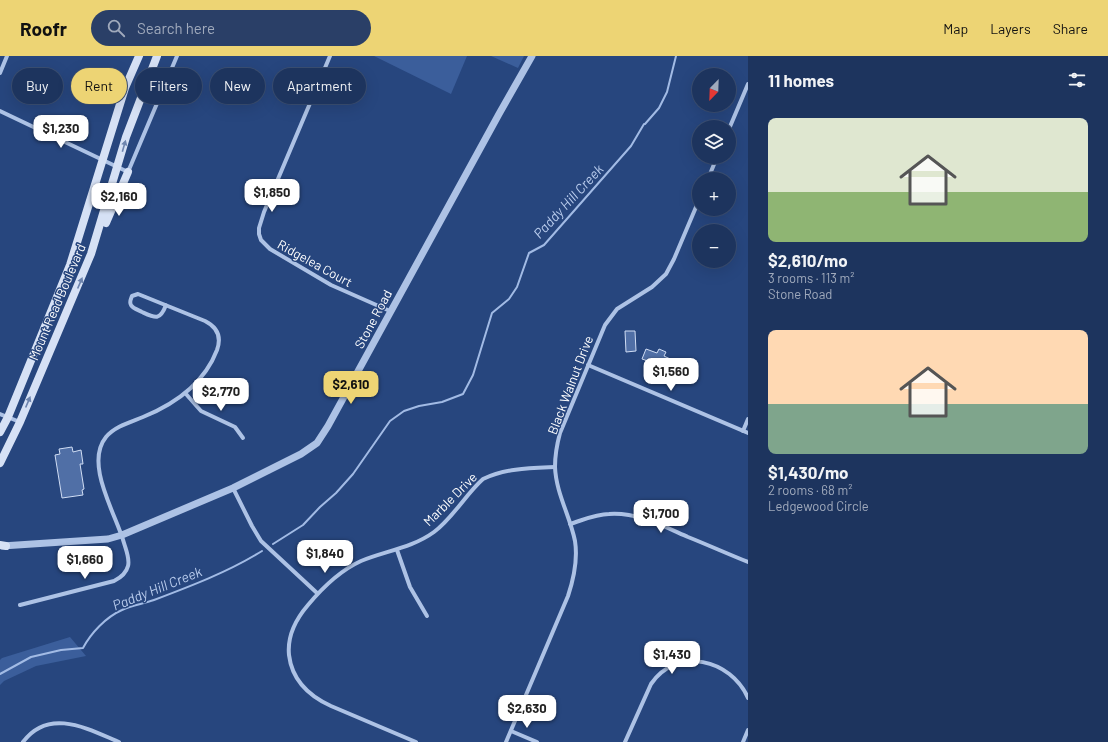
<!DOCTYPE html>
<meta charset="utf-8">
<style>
:root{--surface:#1d345e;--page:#2a3f67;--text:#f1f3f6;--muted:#a0aabc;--line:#3b4f73;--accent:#edd474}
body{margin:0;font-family:Barlow,sans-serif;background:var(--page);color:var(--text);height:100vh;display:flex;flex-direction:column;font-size:15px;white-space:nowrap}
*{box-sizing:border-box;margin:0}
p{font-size:13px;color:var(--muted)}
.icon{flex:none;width:22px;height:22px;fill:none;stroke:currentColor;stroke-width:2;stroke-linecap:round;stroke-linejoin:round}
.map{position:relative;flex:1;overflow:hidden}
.sheet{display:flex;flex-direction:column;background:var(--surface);width:360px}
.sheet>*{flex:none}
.hud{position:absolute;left:12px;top:12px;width:380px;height:36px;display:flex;gap:8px}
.needle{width:26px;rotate:203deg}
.fabs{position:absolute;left:692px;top:12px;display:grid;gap:8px}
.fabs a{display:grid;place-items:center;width:44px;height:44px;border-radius:50%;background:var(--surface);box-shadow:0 4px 16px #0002,0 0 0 1px var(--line);font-size:20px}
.price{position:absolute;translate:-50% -34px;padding:0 9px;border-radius:8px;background:#fff;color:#222;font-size:13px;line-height:26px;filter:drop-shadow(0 1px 2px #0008)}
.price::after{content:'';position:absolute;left:50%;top:24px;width:12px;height:9px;margin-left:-6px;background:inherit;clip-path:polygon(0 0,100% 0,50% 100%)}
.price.current{background:var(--accent);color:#111}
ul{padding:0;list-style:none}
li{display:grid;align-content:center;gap:8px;height:212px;padding:0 20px}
li span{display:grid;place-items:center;height:124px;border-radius:8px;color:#555}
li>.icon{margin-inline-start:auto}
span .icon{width:72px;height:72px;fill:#fffc;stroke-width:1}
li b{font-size:17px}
h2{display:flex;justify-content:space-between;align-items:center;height:48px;padding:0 20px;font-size:17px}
.tag{padding:0 14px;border-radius:18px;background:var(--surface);box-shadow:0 4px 16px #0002,0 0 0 1px var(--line);font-size:14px;line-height:36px}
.tag.current{background:var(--accent);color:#111}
header{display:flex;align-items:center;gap:24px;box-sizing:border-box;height:56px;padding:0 20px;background:var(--accent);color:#111}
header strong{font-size:19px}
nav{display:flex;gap:22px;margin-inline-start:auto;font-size:14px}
.search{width:280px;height:36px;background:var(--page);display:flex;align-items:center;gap:10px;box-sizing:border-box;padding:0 14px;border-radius:22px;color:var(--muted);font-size:15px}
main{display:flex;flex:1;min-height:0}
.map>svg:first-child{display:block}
</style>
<header>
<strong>Roofr</strong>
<div class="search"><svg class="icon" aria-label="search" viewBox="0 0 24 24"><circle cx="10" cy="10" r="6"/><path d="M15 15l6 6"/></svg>Search here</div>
<nav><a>Map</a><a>Layers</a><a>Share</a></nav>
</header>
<main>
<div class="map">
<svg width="748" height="686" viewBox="0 0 748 686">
<rect width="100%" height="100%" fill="#27467e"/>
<g fill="#3b5e9b">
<path d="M374,0h93l-16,38z"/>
<path d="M491,0h33l-6,12z"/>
<path d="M70,581l16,19 -50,10 -32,15 -4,4v-25l2,-2z"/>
</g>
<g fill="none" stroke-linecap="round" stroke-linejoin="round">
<g stroke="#a2bbe5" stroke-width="2">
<path d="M273,488l30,-19 17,-18 16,-14 17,-19 37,-53 14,-10 15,-5 23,-4 21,-8 10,-19 19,-62 17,-14 8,-12 12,-34 15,-8 87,-99 13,-22h1l14,-16 8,-16 9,-36"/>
<path d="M0,618l31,-17 30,-7 22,-2c8,-15 23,-31 39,-38 10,-5 21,-6 32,-10 37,-14 74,-28 108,-49"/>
</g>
</g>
<g fill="#506fa6" stroke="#d0ddf4">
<path d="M625,275h10l1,20 -10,1z"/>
<path d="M646,293l11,4 2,-4 7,3 -2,4 2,1 24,11 -4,10 -24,-11 -1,1 -14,-6 1,-1 -6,-2z"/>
<path d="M72,391l1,5 8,-2 2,14h-3l4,25 -2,1 1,5 -21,3 -7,-43 5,-1 -1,-5z"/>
</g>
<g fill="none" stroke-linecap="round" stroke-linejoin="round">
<g stroke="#adc2e5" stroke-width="4">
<path d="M330,0l-66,156 -5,16v6l2,6 9,9 61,36 59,26"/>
<path d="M0,17l7,-17"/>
<path d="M0,55l128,61 49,-116"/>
<path d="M729,73l19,-45"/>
<path d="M708,123l9,-22"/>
<path d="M588,309l160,68"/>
<path d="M186,338l15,17 34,16 8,11"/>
<path d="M0,358l20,8"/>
<path d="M743,375l5,-12"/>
<path d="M233,432l19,38 9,15 56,52"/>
<path d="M570,468c13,-4 26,-10 39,-10 28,-2 54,12 79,23 20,8 40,17 60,25"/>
<path d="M397,494l13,37 17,29"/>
<path d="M20,549l94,-24c6,-3 12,-7 14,-15 2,-7 -2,-16 -4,-23 -8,-29 -40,-79 -18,-106 9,-11 25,-15 37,-20 32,-13 61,-33 74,-67 5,-14 0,-23 -12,-29l-67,-27 -6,2c-1,3 -3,6 -1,9 1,3 7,5 11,7 13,6 18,9 24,-7"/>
<path d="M511,675l26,11"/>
<path d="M23,686c26,-35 65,-13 96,0"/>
<path d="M416,686l-85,-36c-22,-10 -39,-26 -42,-51 -2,-20 7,-36 19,-50 15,-18 31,-34 53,-44 24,-10 51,-13 73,-29 18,-13 32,-38 49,-53 23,-11 48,-11 72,-12"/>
<path d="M506,686l62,-146c6,-18 10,-36 7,-55 -5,-25 -19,-48 -20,-74 0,-11 2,-23 5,-34l45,-108 12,-16 35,-22 14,-13 8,-15 25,-59"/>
<path d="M625,686l26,-58c26,-38 80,-25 97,14"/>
<path d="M743,686l5,-12"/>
</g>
<path stroke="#adc2e5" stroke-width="7" d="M2,490l106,-7 14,-4 111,-47 68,-34 16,-11 11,-17 171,-312 33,-58"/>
<g stroke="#d6e1f5" stroke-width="8">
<path d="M106,167l22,-51"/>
<path d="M0,376l8,-15 62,-152 55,-177 14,-32"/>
<path d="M0,407l20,-41 71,-168 35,-117 31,-81"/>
<path d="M0,489l6,1"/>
</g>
</g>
<defs><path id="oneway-solid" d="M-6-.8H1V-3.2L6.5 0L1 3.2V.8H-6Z"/></defs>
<g fill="#6d84ae">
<use href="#oneway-solid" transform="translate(124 90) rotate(-74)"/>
<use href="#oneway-solid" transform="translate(80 227) rotate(-67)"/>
<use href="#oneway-solid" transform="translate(28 346) rotate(-67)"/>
</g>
<g text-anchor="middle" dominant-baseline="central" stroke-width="3" stroke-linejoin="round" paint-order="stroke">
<g font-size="13" fill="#fff" stroke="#27467e">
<text transform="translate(315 207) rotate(29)">Ridgelea Court</text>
<text transform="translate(57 246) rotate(-67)">Mount Read Boulevard</text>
<text transform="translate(373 263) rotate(-62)">Stone Road</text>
<text transform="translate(570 329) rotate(-69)">Black Walnut Drive</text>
<text transform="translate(450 443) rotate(-45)">Marble Drive</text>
</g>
<g font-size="14" font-style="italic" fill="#b9cced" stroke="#27467e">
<text transform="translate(568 145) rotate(-47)">Paddy Hill Creek</text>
<text transform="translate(157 532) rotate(-22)">Paddy Hill Creek</text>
</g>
</g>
</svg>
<div class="fabs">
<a><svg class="needle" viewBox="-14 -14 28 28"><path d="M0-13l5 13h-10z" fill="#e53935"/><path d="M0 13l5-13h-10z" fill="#a0aabc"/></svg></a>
<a><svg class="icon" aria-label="layers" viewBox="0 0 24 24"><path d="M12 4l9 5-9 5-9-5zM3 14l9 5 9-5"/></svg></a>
<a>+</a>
<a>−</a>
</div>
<b class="price" style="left:61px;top:93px">$1,230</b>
<b class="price" style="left:272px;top:157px">$1,850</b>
<b class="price" style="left:119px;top:161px">$2,160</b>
<b class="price" style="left:671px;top:336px">$1,560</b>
<b class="price current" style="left:351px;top:349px">$2,610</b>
<b class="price" style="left:221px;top:356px">$2,770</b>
<b class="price" style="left:661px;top:478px">$1,700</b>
<b class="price" style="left:325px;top:518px">$1,840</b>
<b class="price" style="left:85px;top:524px">$1,660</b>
<b class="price" style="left:672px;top:619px">$1,430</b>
<b class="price" style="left:527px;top:673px">$2,630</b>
<div class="hud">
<a class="tag">Buy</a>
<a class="tag current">Rent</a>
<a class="tag">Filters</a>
<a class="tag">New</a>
<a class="tag">Apartment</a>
</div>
</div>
<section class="sheet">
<h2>11 homes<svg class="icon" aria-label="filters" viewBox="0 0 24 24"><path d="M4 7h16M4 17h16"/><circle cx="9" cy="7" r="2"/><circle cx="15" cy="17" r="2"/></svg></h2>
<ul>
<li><span style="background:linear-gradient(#dfe7d0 60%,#8fb573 0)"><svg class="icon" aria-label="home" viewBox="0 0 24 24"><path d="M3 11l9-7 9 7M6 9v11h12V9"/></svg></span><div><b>$2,610/mo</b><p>3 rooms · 113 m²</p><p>Stone Road</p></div></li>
<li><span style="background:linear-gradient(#ffd9b3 60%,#7fa58c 0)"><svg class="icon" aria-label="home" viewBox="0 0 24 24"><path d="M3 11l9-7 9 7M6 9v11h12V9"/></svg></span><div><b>$1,430/mo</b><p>2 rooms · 68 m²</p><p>Ledgewood Circle</p></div></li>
</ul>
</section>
</main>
